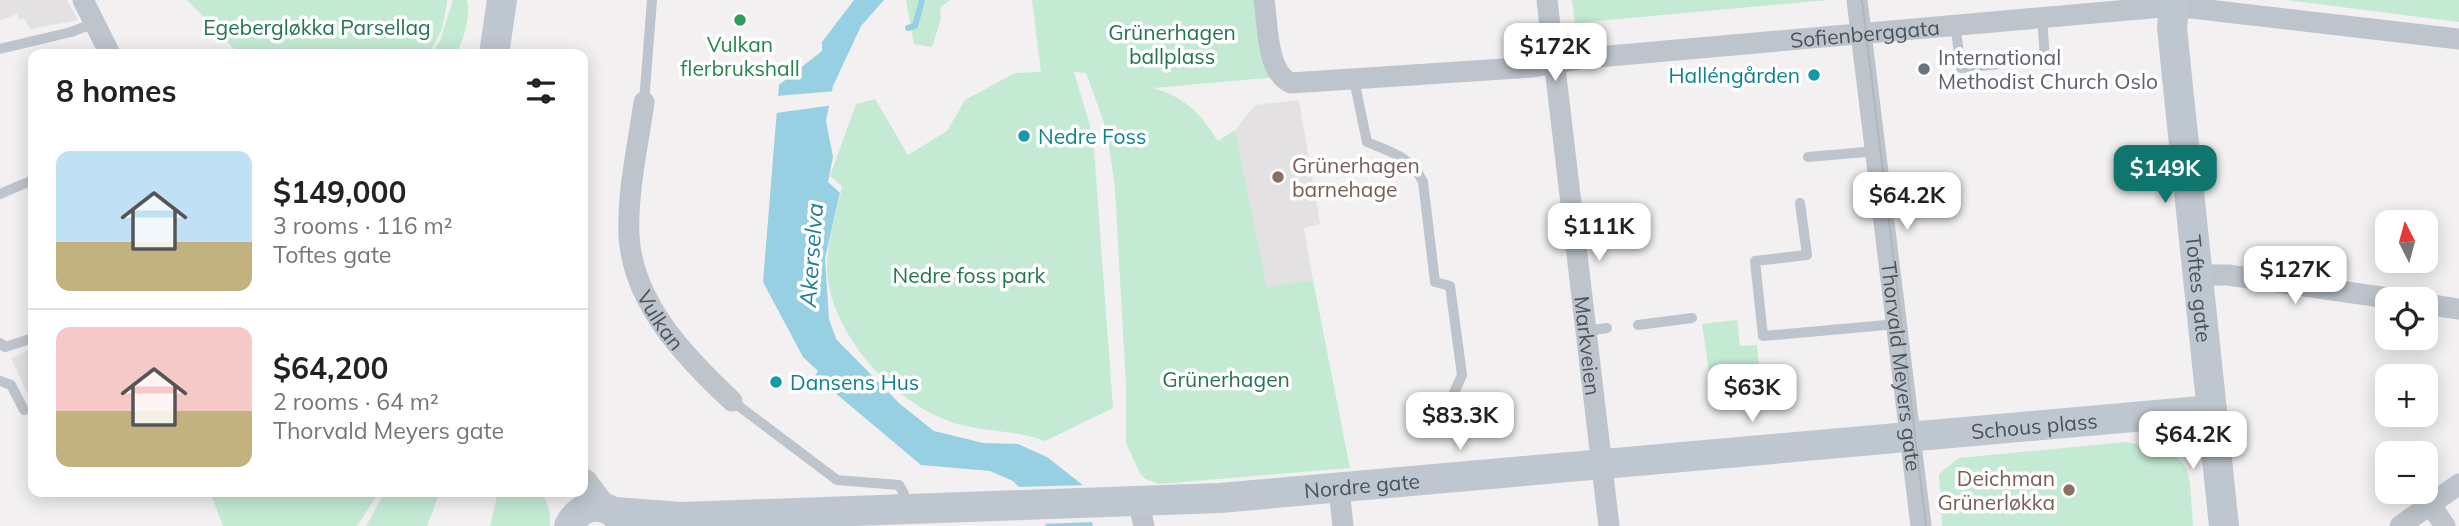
<!DOCTYPE html>
<meta charset="utf-8">
<style>
:root{--surface:#fff;--page:#f2f2f2;--text:#222;--muted:#767676;--line:#e0e0e0;--accent:#0f766e}
body{margin:0;font-family:Mulish,sans-serif;background:var(--page);color:var(--text);height:100vh;display:flex;flex-direction:column;font-size:26px;white-space:nowrap}
*{box-sizing:border-box;margin:0}
p{font-size:23px;color:var(--muted)}
.icon{flex:none;width:38px;height:38px;fill:none;stroke:currentColor;stroke-width:2;stroke-linecap:round;stroke-linejoin:round}
.map{position:relative;flex:1;overflow:hidden}
.side{position:absolute;left:28px;top:49px;width:560px;height:448px;display:flex;flex-direction:column;background:var(--surface);border-radius:14px;box-shadow:0 4px 18px #0003}
.side>*{flex:none}
.needle{width:46px;rotate:354deg}
.buttons{position:absolute;left:2375px;top:210px;display:grid;gap:14px}
.buttons a{display:grid;place-items:center;width:63px;height:63px;border-radius:14px;background:var(--surface);box-shadow:0 4px 18px #0003;font-size:35px}
.price{position:absolute;translate:-50% -60px;padding:0 16px;border-radius:14px;background:#fff;color:#222;font-size:23px;line-height:46px;filter:drop-shadow(0 2px 4px #0008)}
.price::after{content:'';position:absolute;left:50%;top:42px;width:21px;height:16px;margin-left:-10px;background:inherit;clip-path:polygon(0 0,100% 0,50% 100%)}
.price.on{background:var(--accent);color:#fff}
ul{padding:0;list-style:none}
li{display:flex;align-items:center;gap:21px;height:175px;padding:0 28px}
li+li{border-top:2px solid var(--line)}
li span{display:grid;place-items:center;flex:none;width:196px;height:140px;border-radius:14px;color:#555}
li>.icon{margin-inline-start:auto}
span .icon{width:84px;height:84px;fill:#fffc;stroke-width:1}
li b{font-size:30px}
h2{display:flex;justify-content:space-between;align-items:center;height:84px;padding:0 28px;font-size:30px}
.map>svg:first-child{display:block}
</style>
<div class="map">
<svg width="2459" height="526" viewBox="0 0 2459 526">
<rect width="100%" height="100%" fill="#f2f0f0"/>
<g fill="#e3e1e1">
<path d="M0,0h67l11,20 -48,9 -6,-11 -5,1 -2,-5 -17,7z"/>
<path d="M1299,100l21,124 -16,4 9,52 -46,8 -32,-158 20,-25z"/>
<path d="M33,348v57l-22,-47z"/>
</g>
<g fill="#c4ead4">
<path d="M187,0h260v3l-5,26 -13,25h-190z"/>
<path d="M453,0h14c4,18 -3,38 -11,54h-26l10,-13z"/>
<path d="M906,0h44l-10,8 1,11 -9,28 -18,-3z"/>
<path d="M1032,0h232l13,77 -124,11c32,9 47,25 65,53l17,-11 32,157 46,-7 37,188 -190,16 -15,-5 -5,-6 -14,-30v-57l-11,-197 -8,-58 -21,-58 -12,-1 19,64 20,272 -68,33c-26,-10 -52,-9 -79,-15 -65,-14 -135,-88 -139,-155 -1,-30 10,-56 15,-85l-12,-10 26,-72 19,-5 33,56 39,-24 18,-31 50,-27 26,-1z"/>
<path d="M1572,0h256l-253,23z"/>
<path d="M2287,0h172v22z"/>
<path d="M1737,320l3,26 17,-1 4,43 -49,4 -10,-68z"/>
<path d="M2126,442c70,16 62,16 67,84h-251l-3,-52 20,-16z"/>
<path d="M210,492h169l-22,34h-134z"/>
<path d="M385,492h55l-13,34h-61z"/>
<path d="M498,492h45l7,21v13h-60z"/>
</g>
<path fill="#96d0e2" d="M854,0h30l-23,26 -28,60 -7,35 7,36 -5,25 12,11 -15,65 4,61 7,20 64,65 34,27 49,12 35,1 29,13 37,29 9,40h-47l-18,-30 -15,-15 -23,-10 -69,-6 -106,-89 3,-5 -15,-14 -40,-75 16,-197 43,-34v-9z"/>
<g fill="#f2f0f0">
<path d="M836,91l-2,14 -58,8v-17z"/>
<path d="M1088,485l6,37 -53,2 -26,-37z"/>
</g>
<g fill="none" stroke-linecap="round" stroke-linejoin="round">
<path stroke="#96d0e2" stroke-width="6" d="M908,28l7,-2 7,-26"/>
<g stroke="#bdc4cb" stroke-width="10">
<path d="M1955,24l6,44 84,-9 -3,-42"/>
<path d="M0,49l71,-17 24,-9"/>
<path d="M1354,80l13,62c24,10 44,15 56,40l12,100 15,4 12,89 -9,20 5,33"/>
<path d="M644,102l8,-102"/>
<path d="M1808,157l69,-6"/>
<path d="M0,194l33,-14"/>
<path d="M1800,203l7,52 -52,6 8,75 134,-12"/>
<path d="M1638,325l54,-7"/>
<path d="M1586,331l21,-3"/>
<path d="M0,343l5,4 28,-9"/>
<path d="M0,381l11,4 13,25"/>
<path d="M732,401l105,79 62,5 5,9 1,13"/>
</g>
<g stroke="#bdc4cb" stroke-width="21">
<path d="M83,0l27,54"/>
<path id="s1" d="M1264,0c4,24 2,72 27,83l242,-16 53,-9 588,-52 285,33"/>
<path id="s2" d="M1547,0l62,526"/>
<path id="s3" d="M1857,0l64,526"/>
<path id="s4" d="M644,102c-6,44 -17,90 -15,134 4,67 56,121 103,165"/>
<path d="M2198,275h30l167,24"/>
<path d="M2426,304l33,5"/>
<path d="M1339,489l4,37"/>
<path d="M1138,501l6,25"/>
<path d="M2430,504l15,22"/>
<path d="M2400,526l59,-42"/>
</g>
<g stroke="#bec6cf" stroke-width="30">
<path id="s5" d="M2175,0l-3,27 6,60 46,439"/>
<path d="M494,54l8,-54"/>
<path d="M583,483l17,23"/>
<path id="s6" d="M614,512l68,5 538,-19 992,-88"/>
<path d="M569,526c12,-25 43,-26 54,0"/>
</g>
<path stroke="#b3b5b9" stroke-width="2" d="M1862,0l64,526"/>
</g>
<circle fill="#2e9e5b" stroke="#fff" stroke-width="2.5" cx="740" cy="20" r="7"/>
<circle fill="#6b7280" stroke="#fff" stroke-width="2.5" cx="1924" cy="69" r="7"/>
<g fill="#0f9aa8" stroke="#fff" stroke-width="2.5">
<circle cx="1814" cy="75" r="7"/>
<circle cx="1024" cy="136" r="7"/>
<circle cx="776" cy="382" r="7"/>
</g>
<g fill="#8d6e63" stroke="#fff" stroke-width="2.5">
<circle cx="1278" cy="177" r="7"/>
<circle cx="2069" cy="490" r="7"/>
</g>
<g text-anchor="middle" dominant-baseline="central" stroke-width="7" stroke-linejoin="round" paint-order="stroke">
<g font-size="21" fill="#22754e" stroke="#fff">
<text x="317" y="27">Egebergløkka Parsellag</text>
<text x="1172" y="32">Grünerhagen<tspan x="1172" dy="24">ballplass</tspan></text>
<text x="969" y="275">Nedre foss park</text>
<text x="1226" y="379">Grünerhagen</text>
</g>
<g font-size="21" fill="#4a535b" stroke="#fff">
<text stroke="none"><textPath href="#s1" startOffset="667">Sofienberggata</textPath></text>
<text stroke="none"><textPath href="#s5" startOffset="290">Toftes gate</textPath></text>
<text stroke="none"><textPath href="#s4" startOffset="226">Vulkan</textPath></text>
<text stroke="none"><textPath href="#s2" startOffset="348">Markveien</textPath></text>
<text stroke="none"><textPath href="#s3" startOffset="369">Thorvald Meyers gate</textPath></text>
<text stroke="none"><textPath href="#s6" startOffset="1424">Schous plass</textPath></text>
<text stroke="none"><textPath href="#s6" startOffset="749">Nordre gate</textPath></text>
</g>
<g font-size="21" fill="#27864d" stroke="#fff">
<text x="740" y="44">Vulkan<tspan x="740" dy="24">flerbrukshall</tspan></text>
</g>
<g font-size="21" fill="#5b616d" stroke="#fff" text-anchor="start">
<text x="1938" y="57">International<tspan x="1938" dy="24">Methodist Church Oslo</tspan></text>
</g>
<g font-size="21" fill="#0d838f" stroke="#fff" text-anchor="start">
<text x="1800" y="75" text-anchor="end">Halléngården</text>
<text x="1038" y="136">Nedre Foss</text>
<text x="790" y="382">Dansens Hus</text>
</g>
<g font-size="21" fill="#785e54" stroke="#fff" text-anchor="start">
<text x="1292" y="165">Grünerhagen<tspan x="1292" dy="24">barnehage</tspan></text>
<text x="2055" y="478" text-anchor="end">Deichman<tspan x="2055" dy="24">Grünerløkka</tspan></text>
</g>
<g font-size="23" font-style="italic" fill="#1d7e9c" stroke="#fff">
<text transform="translate(811 255) rotate(-86)">Akerselva</text>
</g>
</g>
</svg>
<div class="buttons">
<a><svg class="needle" viewBox="-14 -14 28 28"><path d="M0-13l5 13h-10z" fill="#e53935"/><path d="M0 13l5-13h-10z" fill="#767676"/></svg></a>
<a><svg class="icon" aria-label="locate" viewBox="0 0 24 24"><circle cx="12" cy="12" r="6"/><path d="M12 2v4M12 18v4M2 12h4M18 12h4"/></svg></a>
<a>+</a>
<a>−</a>
</div>
<b class="price" style="left:1555px;top:83px">$172K</b>
<b class="price on" style="left:2165px;top:205px">$149K</b>
<b class="price" style="left:1907px;top:232px">$64.2K</b>
<b class="price" style="left:1599px;top:263px">$111K</b>
<b class="price" style="left:2295px;top:306px">$127K</b>
<b class="price" style="left:1752px;top:424px">$63K</b>
<b class="price" style="left:1460px;top:452px">$83.3K</b>
<b class="price" style="left:2193px;top:471px">$64.2K</b>
<section class="side">
<h2>8 homes<svg class="icon" aria-label="filters" viewBox="0 0 24 24"><path d="M4 7h16M4 17h16"/><circle cx="9" cy="7" r="2"/><circle cx="15" cy="17" r="2"/></svg></h2>
<ul>
<li><span style="background:linear-gradient(#bfe0f5 65%,#c2b280 0)"><svg class="icon" aria-label="home" viewBox="0 0 24 24"><path d="M3 11l9-7 9 7M6 9v11h12V9"/></svg></span><div><b>$149,000</b><p>3 rooms · 116 m²</p><p>Toftes gate</p></div></li>
<li><span style="background:linear-gradient(#f6c9c9 60%,#c2b280 0)"><svg class="icon" aria-label="home" viewBox="0 0 24 24"><path d="M3 11l9-7 9 7M6 9v11h12V9"/></svg></span><div><b>$64,200</b><p>2 rooms · 64 m²</p><p>Thorvald Meyers gate</p></div></li>
</ul>
</section>
</div>
